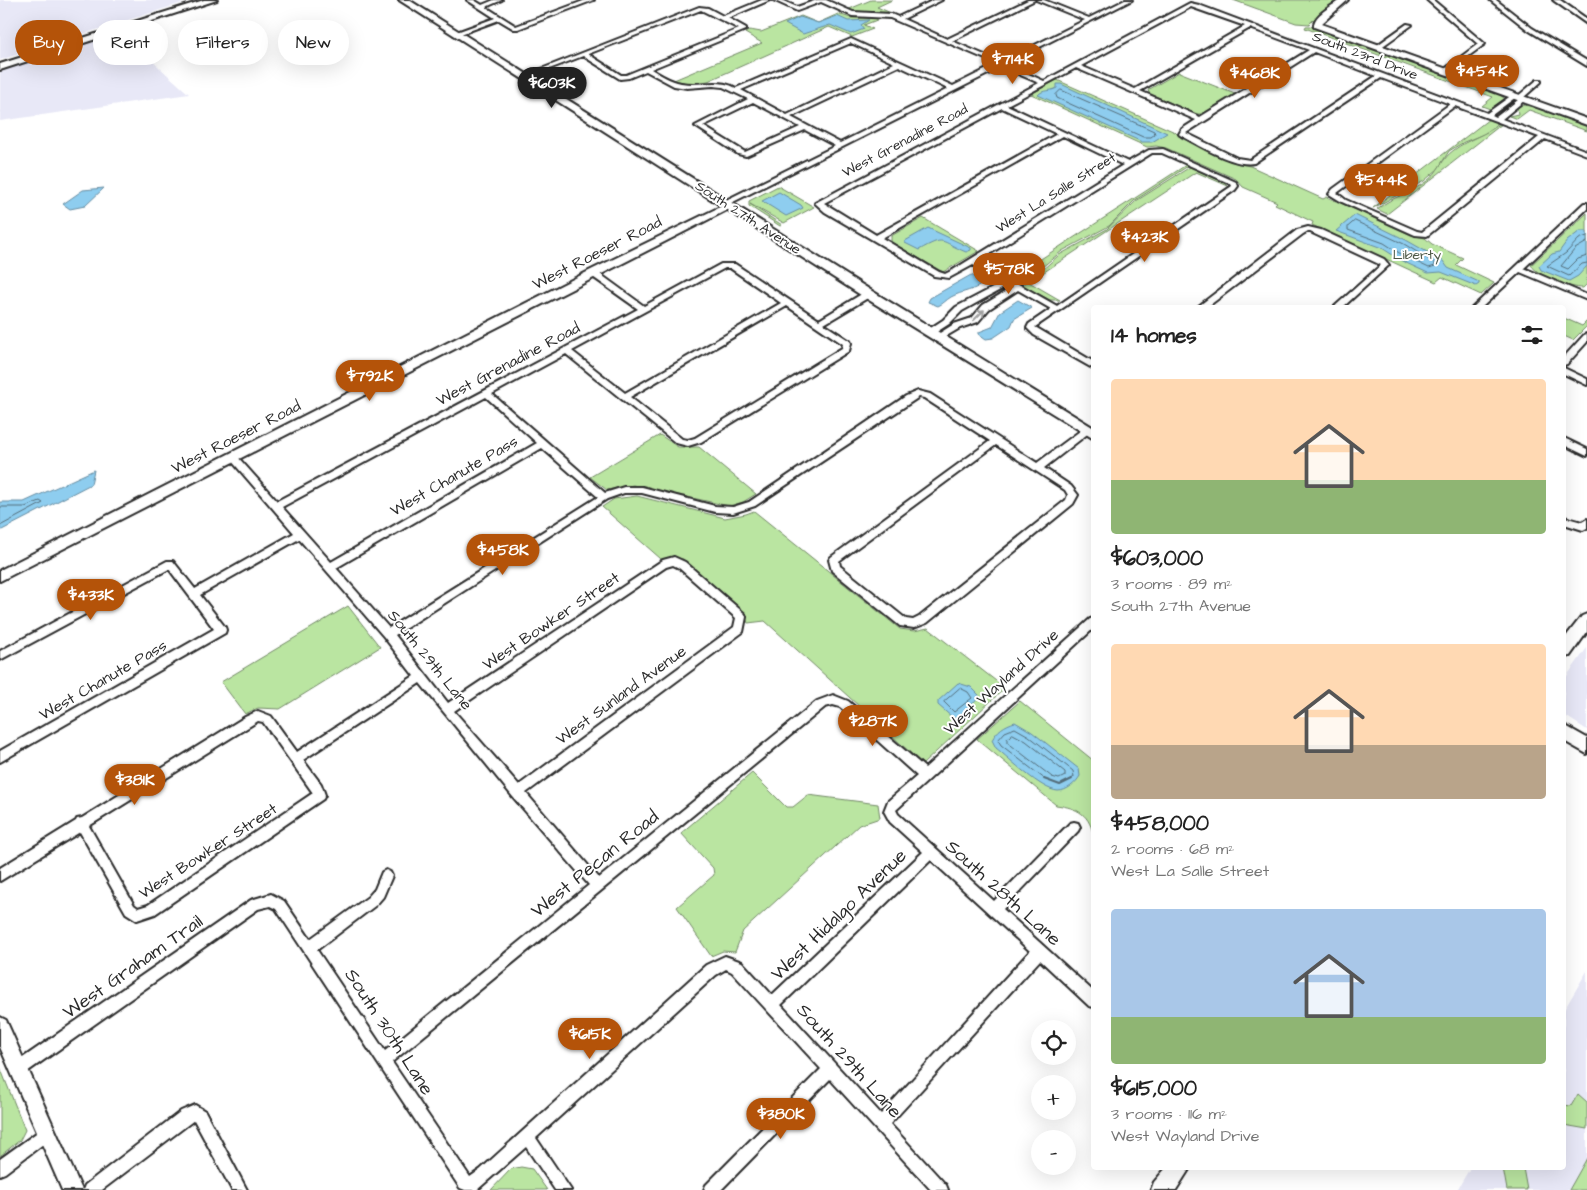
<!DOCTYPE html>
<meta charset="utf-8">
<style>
:root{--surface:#fff;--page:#f6f6f6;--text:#222;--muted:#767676;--accent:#b45309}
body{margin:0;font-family:"Architects Daughter",sans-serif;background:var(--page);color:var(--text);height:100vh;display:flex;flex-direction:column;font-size:19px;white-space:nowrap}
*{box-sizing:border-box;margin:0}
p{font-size:16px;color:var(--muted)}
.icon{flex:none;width:28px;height:28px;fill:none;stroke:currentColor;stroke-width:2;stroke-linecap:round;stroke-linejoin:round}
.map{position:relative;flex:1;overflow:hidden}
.panel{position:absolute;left:1091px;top:305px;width:475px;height:865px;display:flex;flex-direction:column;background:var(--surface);border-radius:5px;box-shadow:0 5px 20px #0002}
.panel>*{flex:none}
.banner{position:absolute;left:15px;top:20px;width:475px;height:45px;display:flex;gap:10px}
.fabs{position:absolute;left:1031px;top:1020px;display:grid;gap:10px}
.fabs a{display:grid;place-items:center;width:45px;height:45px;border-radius:50%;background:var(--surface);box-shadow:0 5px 20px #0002;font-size:25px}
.price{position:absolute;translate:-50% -42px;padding:0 11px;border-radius:18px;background:var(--accent);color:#fff;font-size:16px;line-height:32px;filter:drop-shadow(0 1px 2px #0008)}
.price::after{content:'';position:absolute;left:50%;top:30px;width:15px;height:11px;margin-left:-8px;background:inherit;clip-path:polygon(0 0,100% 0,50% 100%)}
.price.selected{background:#222;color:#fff}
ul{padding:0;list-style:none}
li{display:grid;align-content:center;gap:10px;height:265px;padding:0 20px}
li span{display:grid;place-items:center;height:155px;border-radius:5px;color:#555}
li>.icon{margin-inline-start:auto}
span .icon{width:90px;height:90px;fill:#fffc;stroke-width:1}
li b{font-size:21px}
h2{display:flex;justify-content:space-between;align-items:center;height:60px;padding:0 20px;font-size:21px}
.chip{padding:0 18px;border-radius:22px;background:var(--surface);box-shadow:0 5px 20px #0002;font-size:18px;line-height:45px}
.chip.selected{background:var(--accent);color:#fff}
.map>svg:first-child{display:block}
</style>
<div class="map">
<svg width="1587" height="1190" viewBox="0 0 1587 1190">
<rect width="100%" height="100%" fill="#fff"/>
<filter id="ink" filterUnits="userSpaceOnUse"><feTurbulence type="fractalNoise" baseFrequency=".02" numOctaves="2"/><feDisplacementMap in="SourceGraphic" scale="10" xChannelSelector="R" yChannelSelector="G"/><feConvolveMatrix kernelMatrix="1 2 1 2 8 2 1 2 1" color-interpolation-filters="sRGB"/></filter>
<g filter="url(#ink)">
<g fill="#e8e8f7">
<path d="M0,0h188l1,1 -189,59z"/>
<path d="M121,33l68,61 -189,27v-50z"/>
<path d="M1587,648v82l-23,-15v-35z"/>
<path d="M1587,971v219h-130l13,-22h94v-158z"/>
</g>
<g fill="#bae5a1" stroke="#728866">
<path d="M871,0h21l-15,7 14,6h-30l-14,-3z"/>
<path d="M1233,0h106l-24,18 -6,6 -13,-1z"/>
<path d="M838,14l13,4h31l-18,7 9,4 -21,8 -23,-10 -121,54 -17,3 -17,-4 88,-37 -17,-10 5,-3 11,2 40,-16 17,7z"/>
<path d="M1306,26h4l9,4 180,64 6,5 -15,10 -8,-3 11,-9 -188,-69z"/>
<path d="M1179,72l56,22 -32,20h-7l-47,-21 -1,-3z"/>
<path d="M1057,80l118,52 6,6 58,26 11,2 73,33 4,-2 84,38 14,3 7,6 31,14 -7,7 38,18 -13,12 -39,-18 -6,5 -124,-57 1,-3 -38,-18 2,-2 -34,-15 -7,-8 -70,-31 -10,-2 -9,1 -116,-53z"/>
<path d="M1522,105l9,1 56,20v5l-58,-21 -12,9 -8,-3 9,-2 -1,-6z"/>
<path d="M1489,119l10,4 -15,11 -20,8 -15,9 -11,18 -14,12 -51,27z"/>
<path d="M1501,123l1,1 -115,90 -10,-5c15,-12 34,-16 50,-28 12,-9 15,-23 27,-31 14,-11 32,-15 47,-27z"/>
<path d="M1186,165l2,1 -54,35 -25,25 -47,25 -41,33 -35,-20v-6l30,17z"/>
<path d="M1190,167l35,16 3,3 -32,-14 -167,110 31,18h-10l-28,-15 18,-13 19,-17 48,-26 29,-28z"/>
<path d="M778,186l36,21 -30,16 -34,-19 32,21 -2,1 -31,-20v-5z"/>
<path d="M1587,213v71l-4,4c-13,0 -44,-11 -52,-23z"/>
<path d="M923,218l56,33 -36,21 -52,-30v-6z"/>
<path d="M1564,318l18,8 5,-5v5l-14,14 -9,-4z"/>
<path d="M660,435l18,12h21l57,47 -13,8 -14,4 -96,-21 -26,5 -17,-13z"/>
<path d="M637,496l88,22 21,-4 8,-3 146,118 14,2 14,-3 77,60 -82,76 -158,-143 -17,2 -5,-12 -60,-52h-22l-59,-52 12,-8z"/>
<path d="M348,606l32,41 -100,62 -22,-1 -13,6 -24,-32z"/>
<path d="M1020,701l74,60v77c-4,-24 -16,-30 -38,-33l-79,-66z"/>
<path d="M752,773l34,34h7l15,-12 70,9 2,14 -21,7 -116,106 -8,21 -12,-1 -12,5 -34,-49 37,-32 -1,-7 -32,-35z"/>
<path d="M0,1067l25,63 -5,10 -20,16z"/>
<path d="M1578,1094l9,8v27l-23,-4v-20l7,1z"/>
<path d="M1587,1158v32h-18z"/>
<path d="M521,1167l11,2 15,21h-56l20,-21z"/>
<path d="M1503,1168h20l4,22h-20z"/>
</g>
<g fill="#8ecdef" stroke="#668ca1">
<path d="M837,16l11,5 21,-1 -8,5 3,4 -13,5 -21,-9 -27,9 -18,-10 15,-7 18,6z"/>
<path d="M1057,84h4l106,49 -15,9h-10l-104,-47c5,-6 12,-3 19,-7z"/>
<path d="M104,188l-19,18 -15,3 -7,-5 20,-14z"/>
<path d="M779,192l22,13 2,3 -17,8 -24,-15z"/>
<path d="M1355,215l51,25 37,21 5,7 31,14v2l-3,2 -35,-14 -13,1 -26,-12 -20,-13 -46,-17z"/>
<path d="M928,228l43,20v2l-5,2c-27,-11 -20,-17 -47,-2l-14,-7v-2z"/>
<path d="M1580,231h7v35l-9,10 -9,5 -28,-11 -2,-4 13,-12 7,-2 8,-11z"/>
<path d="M971,275l14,7c-10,9 -23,9 -34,15 -5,3 -8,7 -13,9l-10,-4 2,-4z"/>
<path d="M1018,300l14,8 -18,11 -3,7 -18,12 -7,1 -7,-5v-2l13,-5 8,-15z"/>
<path d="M94,470l-3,14 -91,47v-29h24z"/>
<path d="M958,683l13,4 8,8 -1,4 -21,19h-4l-15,-13v-4z"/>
<path d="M1015,722l17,10 47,37 1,7c-4,7 -13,15 -22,15 -17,-1 -48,-32 -62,-43l-4,-8c5,-10 13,-15 23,-18z"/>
</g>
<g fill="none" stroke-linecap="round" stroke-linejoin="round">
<g stroke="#536c79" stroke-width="1">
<path d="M1061,90l93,41 1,3 -4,3h-8l-86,-39 -1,-3z"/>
<path d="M1355,221l49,23 31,19v3l-6,2 -25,-12 -20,-13 -36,-13v-3z"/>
<path d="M1587,236l-8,3 -13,14 -19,13 22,10 13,-12 5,-1"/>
<path d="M1587,242l-12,7 -14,17 7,3 10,-10 9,-3"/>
<path d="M0,507h25l15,-6 3,2 -43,23"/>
<path d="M960,688l8,4 4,6 -18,14 -10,-10z"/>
<path d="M1013,734l13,7 39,31v4l-6,3 -7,-2 -45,-35v-3z"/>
<path d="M1046,780l-45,-35 -3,-5 7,-8 10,-4 14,8 44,35 1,6 -4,3"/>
</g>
<path stroke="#536c79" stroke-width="2" d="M1044,779l16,6 12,-6"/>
<g stroke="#2b2b2b" stroke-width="4">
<g id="minor">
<path d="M467,0h7l8,5 12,-5h8l-16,7 30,19 70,-26h8l-76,29h-4l-15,-9 -41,15h-4v-2l41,-15z"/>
<path d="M762,0h8l-42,18 18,10v2l-95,39c10,6 19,12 30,14 19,4 37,-5 55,5l115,-49 102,47 44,-22 -107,-46 -38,-2 -31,-14 -24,9 -24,-11h8l16,7 20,-7h9l27,12 38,2 7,3 36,-17h8l-39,19 44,20 81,-39h7l-83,41 49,21 84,-42 -49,-20h8l45,18 36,-18h7l-126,64 38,17 146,-78 9,2 288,108 25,-18h4v2l-24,18 4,2 22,-17 -2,-2 1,-1 20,-17h4v2l-17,15 2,2 -1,1 -23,19 85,32v4l-42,-16 -118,97 -12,-1 -73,-33 -13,-8 4,-5 117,-85 -69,-26 -127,85c-21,4 -55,-18 -74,-28l-1,-1 3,-5 14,-9 -120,-52 -69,37 121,57 21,-12 14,-1 73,33 2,4 -3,4 -200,137 59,35v7l-60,-34 -7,-7 2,-4 22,-15 -33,-19 -29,19 -11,13 -18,6 -22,13 -4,-3 1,-2 19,-12 18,-6 11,-13 30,-18 -4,-2 -47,26 -13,13 -17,11h-6v-4l17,-11 13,-13 48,-25 -31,-17 -24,13 -15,-2 -109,-64 -10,-9 224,-120 -37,-16 -277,139h-3v-4l113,-56 -30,-16 -59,26 -8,-2 -43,-28 53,-27 -25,-12 -10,-1 -26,2 -13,-2 -28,-15 -17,7 -9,1 -37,-23 -57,22 -5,-1 178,-70 9,1 15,8zM1191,7l54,19 -110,63 -54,-23zM701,10l38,19 -113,46h-5l-33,-21zM1250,28l59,22 -109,67 -60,-26zM851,43l43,20 -107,52 -46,-25zM1314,52l62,24 -126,84 -13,-2 -51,-25zM899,66l49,23 -108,54 -49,-26zM753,102l47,25 -55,25 -42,-26zM1455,106l84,31 -117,95 -5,-1 -71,-31 -9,-7zM1002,108l55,26 -181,101 -52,-32zM1063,136l60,29 -170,105 -8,4 -6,-2 -57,-34zM1152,153h10l69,31 1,2 -175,120 -79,-45z"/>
<path d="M1427,0h6l52,44 -38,28 -5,-1 36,-27z"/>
<path d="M1490,0h6l36,28 55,33v5l-59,-36z"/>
<path d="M1553,0h7l27,19v5z"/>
<path d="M1407,24l5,1 -32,23h-4v-2z"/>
<path d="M1584,203h3v6l-63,59 63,27v5l-67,-28 -39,36h-9z"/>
<path d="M1308,227l13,3 63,29 5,6 -47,43h-9l48,-43 -73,-34 -5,3 -97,74h-10l101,-78z"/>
<path d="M721,264h14l84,56 46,-28h6v4l-47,28 26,17 1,2 -2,8 -148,91 -13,4 -12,-3 -110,-89 -74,40 113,99 19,-6h18l73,19 18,1 16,-5 157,-106 12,-5 12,3 107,69 47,-35h6l1,2 -1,2 -46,36 27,18 7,9 -5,9 -146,119 -13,5 -14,-2 -68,-55 -3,-11 2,-3 159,-116 -66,-43 -5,-1 -164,109 -22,7 -18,-1 -73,-19h-18l-17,6 -212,136 53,68 215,-143 11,-3 11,5 60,52 1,3 -3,15 -217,161 73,85 218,-177 16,-6 15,6 77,67 165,-149 4,-1v10l-198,182 2,4 96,87 76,-78 4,-1 4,1 2,4 -2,4 -75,78 91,83v15l-5,-1 -49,-46 -150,164 56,61 2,5h-17l-101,-111 -109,111h-17l2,-5 115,-116 -89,-97 -6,-3 -10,6 -180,163 35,52h-16l-29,-43 -49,43h-12l-5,-2 -184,-279 -6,-3 -12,3 -234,165 -5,2 -5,-2 -2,-5 2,-5 237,-164 20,-6 13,7 26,38 58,-42 7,-8 7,-17 4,-2 4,2 2,4 -9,21 -7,8 -59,45 68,101 204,-166 -76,-88 -93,-114 -117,77 18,24 4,11 -2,4 -168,115 -18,6 -11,-7 -46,-81 -80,49v-13l76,-47 1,-2 5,-1 163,-101 13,-6 13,5 26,36 117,-76 -30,-39 -85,-98 -99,56 25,32 1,3 -1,3 -225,129v-11l214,-122 -45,-60 -169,91v-9l167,-90h6l22,28 99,-56 -64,-74 -1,-2 1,-2h6l41,46 361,-192 -48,-34v-4h6l48,35zM725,268h5l51,35 -156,90 -53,-42zM787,306l56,38 -1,4 -147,90 -7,2 -6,-1 -52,-42zM486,397l51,46 -206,119 -49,-55zM996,445l69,45 3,5 -2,5 -147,117 -6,3 -7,-1 -66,-53 -1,-5zM542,448l56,49 -209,131 -53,-60zM673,565l6,3 57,50 -2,9 -215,158 -65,-74 212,-144zM833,705l7,2 77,69 -29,25 -4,10 6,11 33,30 -151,143 -30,-33 -17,-6 -19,9 -226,205 -10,7 -78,-115 433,-355zM258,721l5,1 50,71 -165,112 -10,3 -4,-3 -45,-79zM931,860l99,91 -149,163 -100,-109z"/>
<path d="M1587,334v8l-20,22 -3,1v-8l20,-22z"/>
<path d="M1564,368l23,11v6l-23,-11z"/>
<path d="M1564,438l23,11v7l-23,-11z"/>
<path d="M1564,517l18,5 5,-3v9l-4,2 -19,-6z"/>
<path d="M195,1105l10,6 42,79h-15l-38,-70 -92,70h-19l2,-5 96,-74z"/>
<path d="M46,1126l5,2 2,5 -2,5 -46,35 -5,2v-16z"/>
</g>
</g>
<g stroke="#2b2b2b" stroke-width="4">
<g id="tertiary">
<path d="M1340,0h8l-27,24 266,95v6l-273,-98c-1,-12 17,-20 26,-27z"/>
<path d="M728,203l5,3 -2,2 -731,373v-11l589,-299z"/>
<path d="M0,1017l6,3 76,170h-20l-62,-143z"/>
</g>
</g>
<g stroke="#2b2b2b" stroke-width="4">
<g id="secondary">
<path d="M204,0h13l-217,70v-6z"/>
<path d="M399,0h10l463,291 222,137v11l-230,-142z"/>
<path d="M1587,614v18l-17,24 -6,1v-18l18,-23z"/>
<path d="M1564,725l23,13v16l-23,-13z"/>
<path d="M1166,1168h24l-14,22h-25l3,-8z"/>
</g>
</g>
<use href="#minor" fill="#fff" fill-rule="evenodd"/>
<use href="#tertiary" fill="#fff" fill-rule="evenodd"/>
<use href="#secondary" fill="#fff" fill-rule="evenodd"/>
</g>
<defs><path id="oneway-shaft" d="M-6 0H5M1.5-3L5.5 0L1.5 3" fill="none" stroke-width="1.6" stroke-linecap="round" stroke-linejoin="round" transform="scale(1.25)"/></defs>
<use stroke="#a0a0a0" href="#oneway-shaft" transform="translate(979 315) rotate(-45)"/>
</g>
<g text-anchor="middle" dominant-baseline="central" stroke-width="4" stroke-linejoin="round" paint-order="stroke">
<g font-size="14" fill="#2b2b2b" stroke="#fff">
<text transform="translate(1365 56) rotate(21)">South 23rd Drive</text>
<text transform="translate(905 141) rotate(-28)">West Grenadine Road</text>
<text transform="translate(1056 193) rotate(-32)">West La Salle Street</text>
<text transform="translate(748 218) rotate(33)">South 27th Avenue</text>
</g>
<g font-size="14" fill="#4f5a48" stroke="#fff">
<text x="1417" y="255">Liberty</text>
</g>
<g font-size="16" fill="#2b2b2b" stroke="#fff">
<text transform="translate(597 253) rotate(-27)">West Roeser Road</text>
<text transform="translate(508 364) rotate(-28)">West Grenadine Road</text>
<text transform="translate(236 437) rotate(-27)">West Roeser Road</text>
<text transform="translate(454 476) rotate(-30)">West Chanute Pass</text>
<text transform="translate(551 621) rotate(-34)">West Bowker Street</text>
<text transform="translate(430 660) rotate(51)">South 29th Lane</text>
<text transform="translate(103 680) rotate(-30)">West Chanute Pass</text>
<text transform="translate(1001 682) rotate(-42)">West Wayland Drive</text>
<text transform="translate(621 695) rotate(-36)">West Sunland Avenue</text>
<text transform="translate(208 851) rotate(-33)">West Bowker Street</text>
</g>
<g font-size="19" fill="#2b2b2b" stroke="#fff">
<text transform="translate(595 864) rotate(-39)">West Pecan Road</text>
<text transform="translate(1003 893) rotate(42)">South 28th Lane</text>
<text transform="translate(839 915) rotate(-44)">West Hidalgo Avenue</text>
<text transform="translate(133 967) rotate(-35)">West Graham Trail</text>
<text transform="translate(389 1032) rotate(57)">South 30th Lane</text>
<text transform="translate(849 1061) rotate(48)">South 29th Lane</text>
</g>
</g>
</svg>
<div class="fabs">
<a><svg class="icon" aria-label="locate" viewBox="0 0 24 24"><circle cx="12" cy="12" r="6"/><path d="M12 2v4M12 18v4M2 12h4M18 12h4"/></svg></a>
<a>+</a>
<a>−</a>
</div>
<b class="price" style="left:1013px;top:85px">$714K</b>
<b class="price" style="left:1482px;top:97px">$454K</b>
<b class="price" style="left:1255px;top:99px">$468K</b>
<b class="price selected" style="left:552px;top:109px">$603K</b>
<b class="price" style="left:1381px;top:206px">$544K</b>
<b class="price" style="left:1145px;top:263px">$423K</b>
<b class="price" style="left:1009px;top:295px">$578K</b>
<b class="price" style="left:370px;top:402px">$792K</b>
<b class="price" style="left:503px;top:576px">$458K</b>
<b class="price" style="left:91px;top:621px">$433K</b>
<b class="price" style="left:873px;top:747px">$287K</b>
<b class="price" style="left:135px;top:806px">$381K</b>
<b class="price" style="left:590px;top:1060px">$615K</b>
<b class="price" style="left:781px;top:1140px">$380K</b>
<div class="banner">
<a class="chip selected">Buy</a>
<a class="chip">Rent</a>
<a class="chip">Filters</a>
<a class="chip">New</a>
</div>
<section class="panel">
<h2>14 homes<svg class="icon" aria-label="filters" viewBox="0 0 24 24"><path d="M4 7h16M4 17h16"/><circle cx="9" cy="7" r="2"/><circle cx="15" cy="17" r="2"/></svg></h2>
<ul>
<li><span style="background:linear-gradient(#ffd9b3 65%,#8fb573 0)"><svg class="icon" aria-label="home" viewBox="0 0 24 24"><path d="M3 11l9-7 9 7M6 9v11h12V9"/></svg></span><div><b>$603,000</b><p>3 rooms · 89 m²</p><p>South 27th Avenue</p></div></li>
<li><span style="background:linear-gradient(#ffd9b3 65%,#b9a48a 0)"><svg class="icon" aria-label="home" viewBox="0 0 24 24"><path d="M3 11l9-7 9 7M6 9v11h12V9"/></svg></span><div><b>$458,000</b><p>2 rooms · 68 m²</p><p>West La Salle Street</p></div></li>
<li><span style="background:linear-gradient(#a9c7e8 70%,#8fb573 0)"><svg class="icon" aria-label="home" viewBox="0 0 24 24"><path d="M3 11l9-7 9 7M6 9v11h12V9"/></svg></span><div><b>$615,000</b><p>3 rooms · 116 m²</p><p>West Wayland Drive</p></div></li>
</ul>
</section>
</div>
